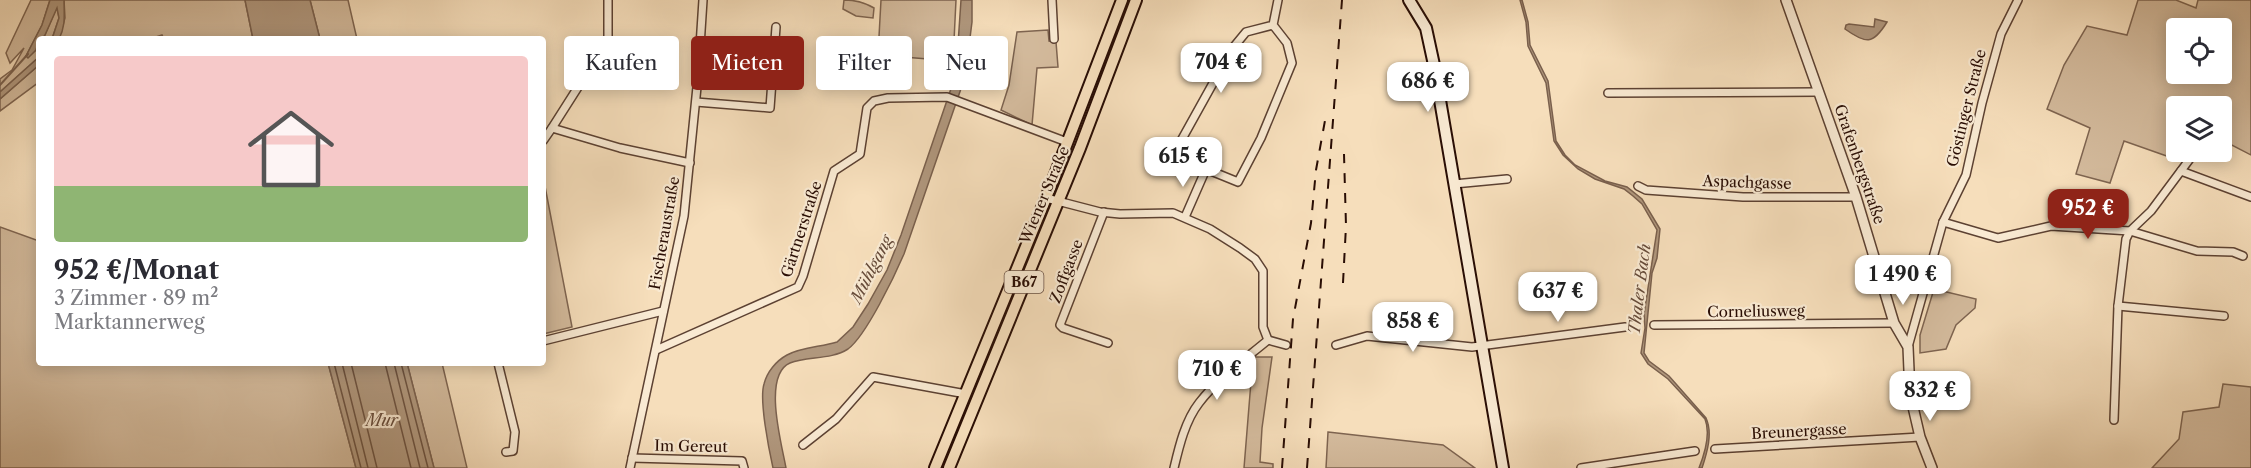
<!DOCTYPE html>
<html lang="de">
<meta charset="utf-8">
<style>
:root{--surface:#fff;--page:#f2f2f3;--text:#2b2b33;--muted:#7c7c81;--line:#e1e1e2;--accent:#8f2418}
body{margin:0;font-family:"Libre Caslon Text",serif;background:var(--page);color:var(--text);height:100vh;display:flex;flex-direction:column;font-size:22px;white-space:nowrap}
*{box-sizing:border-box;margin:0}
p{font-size:20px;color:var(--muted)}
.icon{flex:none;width:33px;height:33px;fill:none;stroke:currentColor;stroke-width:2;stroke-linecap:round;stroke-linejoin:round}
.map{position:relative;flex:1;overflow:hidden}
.panel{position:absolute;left:36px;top:36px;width:510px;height:330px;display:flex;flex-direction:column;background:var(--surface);border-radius:6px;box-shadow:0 3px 15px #0003}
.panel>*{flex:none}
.top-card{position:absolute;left:564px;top:36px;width:570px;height:54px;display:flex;gap:12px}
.fabs{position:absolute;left:2166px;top:18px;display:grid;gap:12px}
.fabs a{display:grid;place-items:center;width:66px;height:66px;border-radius:6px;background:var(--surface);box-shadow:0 3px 15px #0003;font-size:30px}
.price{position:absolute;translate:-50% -51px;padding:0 14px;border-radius:12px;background:#fff;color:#222;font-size:20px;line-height:39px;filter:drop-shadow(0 2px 3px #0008)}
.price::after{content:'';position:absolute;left:50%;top:36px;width:18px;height:14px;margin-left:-9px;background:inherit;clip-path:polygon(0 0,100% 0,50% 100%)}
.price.on{background:var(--accent);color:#fff}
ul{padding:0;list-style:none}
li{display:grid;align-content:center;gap:12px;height:318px;padding:0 18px}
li+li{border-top:2px solid var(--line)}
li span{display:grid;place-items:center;height:186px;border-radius:6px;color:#555}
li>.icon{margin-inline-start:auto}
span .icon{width:108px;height:108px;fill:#fffc;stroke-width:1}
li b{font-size:26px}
.chip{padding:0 21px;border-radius:6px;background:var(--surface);box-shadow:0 3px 15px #0003;font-size:21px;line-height:54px}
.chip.on{background:var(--accent);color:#fff}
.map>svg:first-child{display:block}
</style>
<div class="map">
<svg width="2251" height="468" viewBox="0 0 2251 468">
<rect width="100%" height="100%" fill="#f6debb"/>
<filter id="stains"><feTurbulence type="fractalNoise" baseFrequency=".00333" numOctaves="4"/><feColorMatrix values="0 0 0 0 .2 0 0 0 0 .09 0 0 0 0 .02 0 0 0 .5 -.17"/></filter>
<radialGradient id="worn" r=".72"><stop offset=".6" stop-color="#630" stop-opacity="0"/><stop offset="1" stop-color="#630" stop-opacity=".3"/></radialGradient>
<g fill="#d3ba9c" stroke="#7e6450" stroke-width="1.5" fill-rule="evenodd">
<path d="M31,0h19l-8,25 -16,31 10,-6 3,-5v12l-39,35v-13l12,-9 12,-22 -14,15 -4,-10z"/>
<path d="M64,0h181l8,39h-89l-2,-4 -12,4h-91l6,-21z"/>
<path d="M310,0h38l9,39h-37z"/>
<path d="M844,0c12,0 20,2 30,8l-1,10 -17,-2 -13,-7z"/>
<path d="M881,0h75l-3,61 -75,-6z"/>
<path d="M2138,0h38l20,8 2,-8h53v155l-29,-15v-34h-46v46h5l-3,8 -54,-19 -14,42 -34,-9 14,-46 -43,-19 17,-44 23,-39 40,9zM2222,28v46h-46v-46z"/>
<path d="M57,7l2,11 -7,21h-9z"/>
<path d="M1048,30l1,11 7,1 2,25 -21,1 -5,57 -31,-15 8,-25 8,-53z"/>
<path d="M39,65v17l-39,29v-12z"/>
<path d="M543,176l29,151 -29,7z"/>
<path d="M0,227l39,14v122h289l28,105h-356z"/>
<path d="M1934,289l42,10 -1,9 -19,17 -10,24 -26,4v-18z"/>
<path d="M1253,357h19l-10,71 -2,34 13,2v4h-29z"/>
<path d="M407,363h35l25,105h-33z"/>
<path d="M2223,384l28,3v81h-99l27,-29 4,-27 36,-5z"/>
<path d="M1328,432l115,13 32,23h-149z"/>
</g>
<g fill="#b0977d" stroke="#7a604d" stroke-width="1.5">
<path d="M50,0h14c0,15 2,25 -5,39h-7l7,-21 -2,-10 -12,27 -3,4h-3l-3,11 -8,8 -2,-2 16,-31z"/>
<path d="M245,0h65l10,39h-67z"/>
<path d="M961,0h11v22l-7,55 -61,177c-9,21 -38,82 -56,95 -17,11 -40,7 -58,14 -28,12 -8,82 -4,105h-13c-4,-18 -14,-68 -9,-84 3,-12 12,-23 23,-29 15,-8 34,-8 50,-13l16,-15 15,-23 19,-34 14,-35 55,-161z"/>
<path d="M1520,0h2l6,22 2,23 18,36 8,60 9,14 10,10 30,16 22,6 15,12 18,30 -3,29 -5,15 -8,80 5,8 20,15 37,42c7,15 1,35 -4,50h-3c6,-15 12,-34 6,-49l-37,-40 -20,-15 -7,-11 4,-25 -1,-14 13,-84 -15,-26 -9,-8 -9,-7 -29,-10 -17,-10 -15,-14 -9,-14 -8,-58 -18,-37 -2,-24z"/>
<path d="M1875,19l12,3c-14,23 -21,22 -42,7l1,-4 3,-1 25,3z"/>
<path d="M39,57v8l-39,34v-7z"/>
<path d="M328,363h79l27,105h-78z"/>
</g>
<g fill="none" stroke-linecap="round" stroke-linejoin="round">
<g stroke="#6c5240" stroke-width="1.5">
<path d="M334,363l27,105"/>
<path d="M342,363l26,105"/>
<path d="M351,363l26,105"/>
<path d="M385,363l26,105"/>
<path d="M394,363l26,105"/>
<path d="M401,363l27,105"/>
</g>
<path stroke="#7a604d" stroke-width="2" d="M0,85l28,-31"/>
<g stroke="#5c4132" stroke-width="10">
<g id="minor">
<path d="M1052,0l2,39"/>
<path d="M1273,25l-27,7 -14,17 -55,99 29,21 32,13 23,-44 31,-75 -5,-20 -14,-18 5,-25"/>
<path d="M1608,93l211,-1"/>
<path d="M696,102l74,6 6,-81"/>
<path d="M552,128l56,-88v-40"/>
<path d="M543,141l9,-13 68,20 70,15"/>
<path d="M2181,171l70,26"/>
<path d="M1454,184l53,-5"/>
<path d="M1638,186l8,4 97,7h113"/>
<path d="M1046,198l54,14 20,2 53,-1 37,16 30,19 15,11 8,12v56l5,13 18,5"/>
<path d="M1104,212l-44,113 3,3 45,15"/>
<path d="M1185,217l21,-48"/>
<path d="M1943,222l55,16 53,-12 79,5 67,20 36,1 10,4"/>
<path d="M2118,306l106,10"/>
<path d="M1654,325l240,-2"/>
<path d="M543,341l120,-30"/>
<path d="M1336,345l31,-9 105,11 153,-20"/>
<path d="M1908,347l35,-125 23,-47 16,-72 19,-69 17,-34"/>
<path d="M656,350l142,-63 5,-11 31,-105 26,-17 7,-46 7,-7 14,-3 59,-1 120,45"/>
<path d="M498,363l17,69 -2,19 -7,1"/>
<path d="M2114,420l4,-114 8,-67 4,-8 21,-20 44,-59"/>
<path d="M803,445l33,-26 37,-42 93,17"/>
<path d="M1715,449l205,-12"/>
<path d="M632,458l110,3 2,7"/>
<path d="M630,468l54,-252 14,-139 5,-77"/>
<path d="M1174,468c5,-21 11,-47 25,-65 19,-25 45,-43 69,-63"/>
<path d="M1581,468l114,-17"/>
</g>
</g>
<g stroke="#5c4132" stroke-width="12">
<path id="tertiary" d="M1786,0l70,197 38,126 14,24 2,47 10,43 12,31"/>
</g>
<g stroke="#290d04" stroke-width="14">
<path id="secondary" d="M1409,0l17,28 8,37 69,403"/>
</g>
<g stroke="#290d04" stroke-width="14">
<g id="primary">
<path d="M935,468l111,-270 76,-198"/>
<path d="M949,468l131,-320 56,-148"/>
</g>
</g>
<use href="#minor" stroke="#f9ead3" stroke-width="7"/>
<use href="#tertiary" stroke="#f9ead3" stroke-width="9"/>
<use href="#secondary" stroke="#f9ead3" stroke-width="10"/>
<use href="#primary" stroke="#f6debb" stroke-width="10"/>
<g stroke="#290d04" stroke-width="2" stroke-dasharray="10 10" stroke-linecap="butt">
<path d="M1343,283l3,-57 -2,-72"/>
<path d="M1282,468l11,-149 18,-96 5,-53 10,-55"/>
<path d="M1307,468l35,-468"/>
</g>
</g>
<g text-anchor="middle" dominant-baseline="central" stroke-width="4.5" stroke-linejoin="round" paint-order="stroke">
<rect fill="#f9ead3" stroke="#674f42" stroke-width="1.5" x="1004.5" y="271" width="39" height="22" rx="4.5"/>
<g font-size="14" font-weight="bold" fill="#290d04">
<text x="1024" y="282">B67</text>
</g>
<g font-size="15" fill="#290d04" stroke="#f9ead3">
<text transform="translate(1966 108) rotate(-76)">Göstinger Straße</text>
<text transform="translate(1860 164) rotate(71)">Grafenbergstraße</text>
<text transform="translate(1747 182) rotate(2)">Aspachgasse</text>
<text transform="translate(1044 195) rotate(-67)">Wiener Straße</text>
<text transform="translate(801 229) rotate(-72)">Gärtnerstraße</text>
<text transform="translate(664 233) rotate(-80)">Fischeraustraße</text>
<text transform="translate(1066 271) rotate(-69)">Zoffgasse</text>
<text transform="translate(1756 311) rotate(-1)">Corneliusweg</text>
<text transform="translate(1799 431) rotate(-3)">Breunergasse</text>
<text transform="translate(691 446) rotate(1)">Im Gereut</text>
</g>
<g font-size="16" font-style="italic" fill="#664b3a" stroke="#f9ead3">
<text transform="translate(871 269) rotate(-63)">Mühlgang</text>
<text transform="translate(1639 289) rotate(-83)">Thaler Bach</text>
<text x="382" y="420">Mur</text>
</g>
</g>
<rect width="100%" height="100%" filter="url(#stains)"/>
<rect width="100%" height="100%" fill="url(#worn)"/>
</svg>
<div class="fabs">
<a><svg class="icon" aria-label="locate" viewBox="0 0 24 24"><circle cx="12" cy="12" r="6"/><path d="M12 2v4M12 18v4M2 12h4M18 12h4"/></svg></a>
<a><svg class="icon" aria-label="layers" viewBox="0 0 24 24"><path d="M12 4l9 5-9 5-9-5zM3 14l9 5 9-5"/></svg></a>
</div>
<b class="price" style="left:1221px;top:94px">704 €</b>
<b class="price" style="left:1428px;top:113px">686 €</b>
<b class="price" style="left:1183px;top:188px">615 €</b>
<b class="price on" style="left:2088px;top:240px">952 €</b>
<b class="price" style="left:1903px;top:306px">1 490 €</b>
<b class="price" style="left:1558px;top:323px">637 €</b>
<b class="price" style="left:1413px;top:353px">858 €</b>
<b class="price" style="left:1217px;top:401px">710 €</b>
<b class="price" style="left:1930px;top:422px">832 €</b>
<div class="top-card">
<a class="chip">Kaufen</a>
<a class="chip on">Mieten</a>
<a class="chip">Filter</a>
<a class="chip">Neu</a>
</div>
<section class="panel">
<ul>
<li><span style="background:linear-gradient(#f6c9c9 70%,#8fb573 0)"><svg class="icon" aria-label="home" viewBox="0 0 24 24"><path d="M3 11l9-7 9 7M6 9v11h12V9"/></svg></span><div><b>952 €/Monat</b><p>3 Zimmer · 89 m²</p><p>Marktannerweg</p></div></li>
</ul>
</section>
</div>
